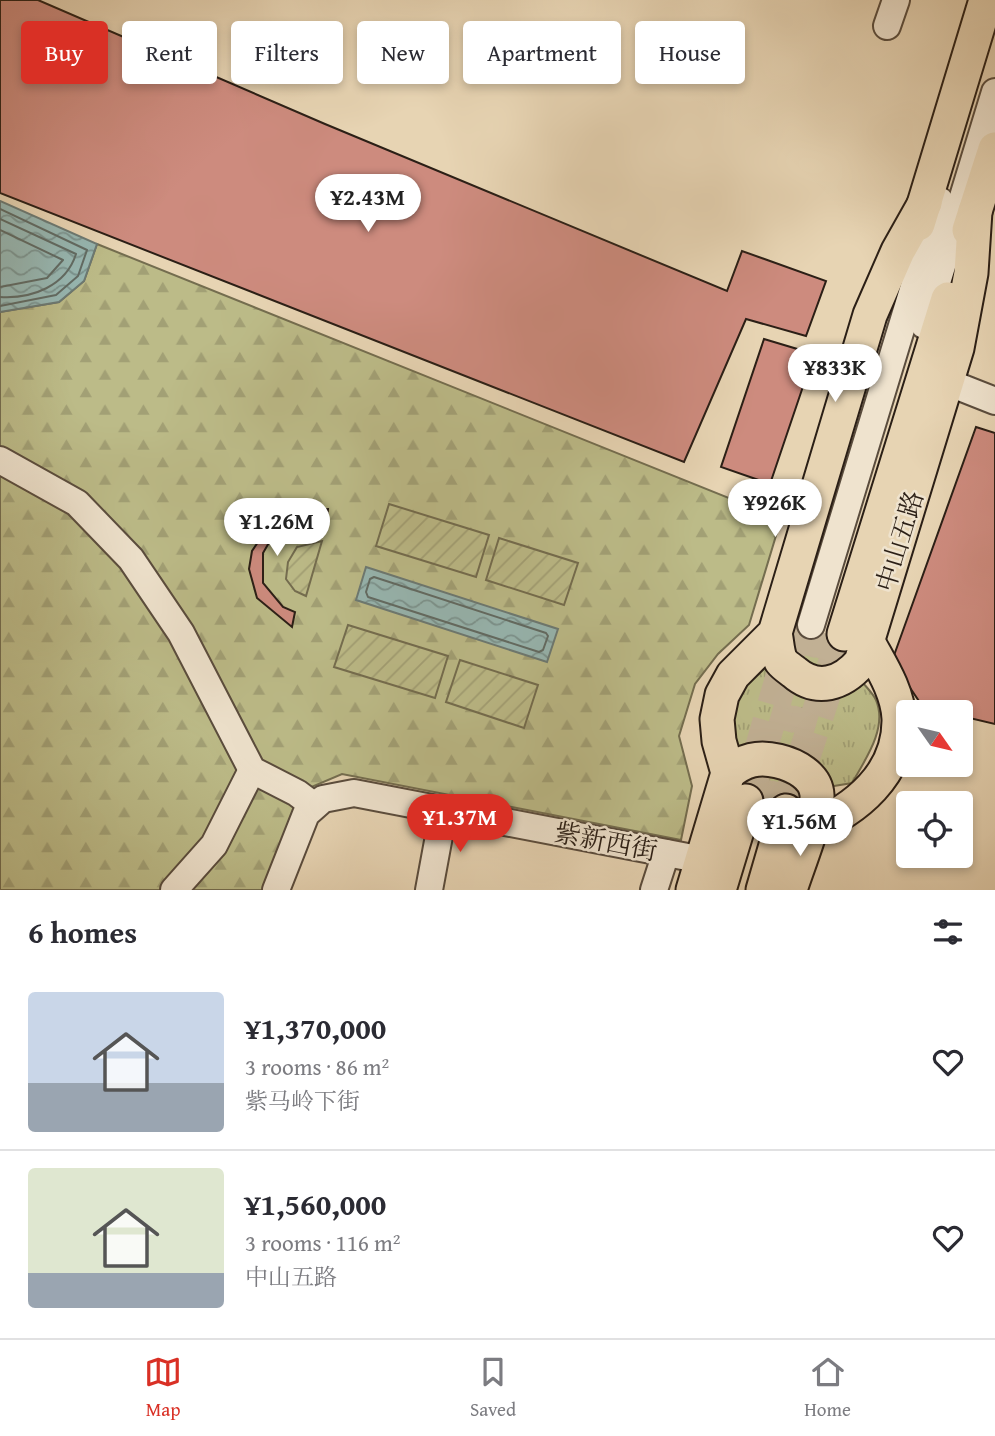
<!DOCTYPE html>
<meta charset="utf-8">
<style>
:root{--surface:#fff;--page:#f2f2f3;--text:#2b2b33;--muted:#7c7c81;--line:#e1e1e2;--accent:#d93025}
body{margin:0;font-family:"Gentium Book Plus","Noto Serif SC",serif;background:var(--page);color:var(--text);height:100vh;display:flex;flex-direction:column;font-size:26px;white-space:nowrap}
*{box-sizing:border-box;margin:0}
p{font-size:23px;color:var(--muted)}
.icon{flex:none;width:38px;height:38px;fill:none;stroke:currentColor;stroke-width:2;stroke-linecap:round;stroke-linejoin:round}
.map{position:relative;height:890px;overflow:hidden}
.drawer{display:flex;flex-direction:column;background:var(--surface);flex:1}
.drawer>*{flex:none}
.guide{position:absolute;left:21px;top:21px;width:954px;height:63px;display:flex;gap:14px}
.needle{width:46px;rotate:124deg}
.tools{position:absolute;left:896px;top:700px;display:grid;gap:14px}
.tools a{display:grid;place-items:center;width:77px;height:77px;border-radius:7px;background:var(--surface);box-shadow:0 4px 10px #0003;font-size:35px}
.price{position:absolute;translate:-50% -60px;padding:0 16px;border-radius:24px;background:#fff;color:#222;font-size:23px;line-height:46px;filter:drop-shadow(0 2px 4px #0008)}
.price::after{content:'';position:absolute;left:50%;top:42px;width:21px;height:16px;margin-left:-10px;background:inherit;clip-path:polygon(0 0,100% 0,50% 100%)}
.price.on{background:var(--accent);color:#fff}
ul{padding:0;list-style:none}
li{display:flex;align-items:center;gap:21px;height:175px;padding:0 28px}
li+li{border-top:2px solid var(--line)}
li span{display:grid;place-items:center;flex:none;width:196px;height:140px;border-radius:7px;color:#555}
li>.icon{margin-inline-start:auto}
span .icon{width:84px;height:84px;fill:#fffc;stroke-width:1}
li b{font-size:30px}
h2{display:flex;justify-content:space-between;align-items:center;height:84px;padding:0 28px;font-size:30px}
.chip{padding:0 24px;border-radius:7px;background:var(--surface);box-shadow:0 4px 10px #0003;font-size:24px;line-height:63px}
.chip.on{background:var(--accent);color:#fff}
.menu{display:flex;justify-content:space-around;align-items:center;height:98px;border-top:2px solid var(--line);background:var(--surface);font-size:19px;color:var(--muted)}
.menu a{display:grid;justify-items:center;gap:4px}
.menu .on{color:var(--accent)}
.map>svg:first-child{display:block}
</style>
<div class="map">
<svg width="995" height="890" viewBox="0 0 995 890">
<defs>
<pattern id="grass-tufts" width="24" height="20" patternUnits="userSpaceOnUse" patternTransform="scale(1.75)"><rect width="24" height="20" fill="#bcbb88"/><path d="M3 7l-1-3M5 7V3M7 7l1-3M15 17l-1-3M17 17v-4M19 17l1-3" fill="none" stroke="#a2a075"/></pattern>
<pattern id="forest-firs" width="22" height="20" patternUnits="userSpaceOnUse" patternTransform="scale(1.75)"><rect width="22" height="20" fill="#bcbb88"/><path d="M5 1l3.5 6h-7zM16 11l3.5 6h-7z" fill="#a2a075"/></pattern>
<pattern id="garden-furrows" width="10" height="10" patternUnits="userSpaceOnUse" patternTransform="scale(1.75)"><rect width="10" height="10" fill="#bcbb88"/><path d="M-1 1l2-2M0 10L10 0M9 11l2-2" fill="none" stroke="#a2a075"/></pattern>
<pattern id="water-waves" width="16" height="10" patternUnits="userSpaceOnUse" patternTransform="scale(1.75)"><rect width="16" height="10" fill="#97b7b2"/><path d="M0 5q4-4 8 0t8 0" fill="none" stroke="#7b9490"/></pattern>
</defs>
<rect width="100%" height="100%" fill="#e7d4b3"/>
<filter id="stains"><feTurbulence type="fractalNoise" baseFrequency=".00286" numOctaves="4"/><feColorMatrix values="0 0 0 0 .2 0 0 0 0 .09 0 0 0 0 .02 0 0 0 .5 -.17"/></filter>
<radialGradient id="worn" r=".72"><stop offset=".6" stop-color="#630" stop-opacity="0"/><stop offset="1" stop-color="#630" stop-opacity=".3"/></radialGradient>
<g fill="url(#grass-tufts)" stroke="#746d4f" stroke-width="2">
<path d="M786,627l60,18 -8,20 -28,12 -29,-40z"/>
<path d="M763,667l42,22 54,-11c5,7 14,15 17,22 12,28 -11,60 -24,83l-24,4 -104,-38 1,-42z"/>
<path d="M768,769l27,17 4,21 -4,11 -61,-16 7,-20z"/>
</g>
<path fill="url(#forest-firs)" stroke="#746d4f" stroke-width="2" d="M97,244l684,275 -32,106 -31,29 -23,30 -16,52 13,50 -11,54 -339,-66 -40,17 -36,99h-266v-578l59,-10 25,-21z"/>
<g fill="url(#garden-furrows)" stroke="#746d4f" stroke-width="2">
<path d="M389,504l100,31 -13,42 -100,-31z"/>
<path d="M499,538l79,25 -14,42 -78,-25z"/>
<path d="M322,541l-16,55 -11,-5 -9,-12 2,-17 9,-15z"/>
<path d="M348,625l100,31 -13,42 -101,-31z"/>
<path d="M460,660l78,25 -14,43 -78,-26z"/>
</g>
<g fill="url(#water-waves)" stroke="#6c7a74" stroke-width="2">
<path d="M0,201l97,43 -13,37 -25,21 -59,10z"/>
<path d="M366,567l192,62 -11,33 -191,-62z"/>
</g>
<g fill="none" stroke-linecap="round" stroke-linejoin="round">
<g stroke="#616b64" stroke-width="2">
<path d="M0,209l87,41 -9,26 -22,19 -56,11"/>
<path d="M0,219l76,35c-10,32 -44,45 -76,43"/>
<path d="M0,230l63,30 -16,18 -47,9"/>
<path d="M374,577l172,56 2,3 -5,14 -4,2 -171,-55 -2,-5 4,-13z"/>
</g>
</g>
<g fill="#cd8b7e" stroke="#2b1f16" stroke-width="2">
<path d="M0,0h38l287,124 402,167 15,-40 84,30 -20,55 -60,-17 -62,143 -684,-269z"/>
<path d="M764,339l50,15 -44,130 -49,-17z"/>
<path d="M976,427l19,6v291l-34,-8v-4l-38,-5 -31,-46z"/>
<path d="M328,509l-1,11 -28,1 -25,13 -11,19v30l20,24 12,5 -3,15 -35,-29 -8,-29 3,-18 21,-31 25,-10z"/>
</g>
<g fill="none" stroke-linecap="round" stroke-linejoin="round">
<g stroke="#c1b094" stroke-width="26" stroke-dasharray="26 13" stroke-linecap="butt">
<path d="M758,804l53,-179"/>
<path d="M778,809l52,-178"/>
</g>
<g stroke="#c1b094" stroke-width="33" stroke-dasharray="33 17" stroke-linecap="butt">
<path d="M746,801l52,-180"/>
<path d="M786,811l58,-177"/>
</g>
<g stroke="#5a4c3d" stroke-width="30">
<g id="minor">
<path d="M887,26l9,-26"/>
<path d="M924,325l71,-233"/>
<path d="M947,382l48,19"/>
<path d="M0,460l77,43 54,56 50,74 71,137 45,23 16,12"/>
<path d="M811,625l129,-424"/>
<path d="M174,890l40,-45 38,-75"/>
<path d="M276,890l30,-76 17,-15 31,-6 349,67"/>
<path d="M429,890l15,-81"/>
<path d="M654,890l12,-37"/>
</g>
</g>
<g stroke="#2b1f16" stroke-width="37">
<g id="major">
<path d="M918,224l68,-224"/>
<path d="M969,230l26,-81"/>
<path d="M775,633c2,8 2,20 6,28 3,4 9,8 13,11 23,20 48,12 67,-10l96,-314 14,-75 4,-62"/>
<path d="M844,634l104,-335"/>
<path d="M728,773c16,-13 30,-17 50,-12 17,4 38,15 39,34 1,22 -20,72 -27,95"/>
<path d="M809,829c47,-19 91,-55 90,-110 -1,-27 -18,-53 -30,-75"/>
<path d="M693,890l35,-117 -9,-32 -2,-22 5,-24 11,-20 42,-42 95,-318 28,-64 27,-48"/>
<path d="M719,890l27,-89"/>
<path d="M763,890l23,-79"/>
</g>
</g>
<use href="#minor" stroke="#efe3ce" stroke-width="26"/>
<use href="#major" stroke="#e7d4b3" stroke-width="33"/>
</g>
<g text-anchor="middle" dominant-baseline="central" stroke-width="5" stroke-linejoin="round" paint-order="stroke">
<g font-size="26" fill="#2b1f16" stroke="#efe3ce">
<text transform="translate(899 541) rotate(-73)">中山五路</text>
<text transform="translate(606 841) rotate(11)">紫新西街</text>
</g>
</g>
<rect width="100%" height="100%" filter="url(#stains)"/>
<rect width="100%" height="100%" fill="url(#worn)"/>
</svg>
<div class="tools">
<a><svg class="needle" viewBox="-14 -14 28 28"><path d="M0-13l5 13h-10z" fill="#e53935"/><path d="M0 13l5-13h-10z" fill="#7c7c81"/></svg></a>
<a><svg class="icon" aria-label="locate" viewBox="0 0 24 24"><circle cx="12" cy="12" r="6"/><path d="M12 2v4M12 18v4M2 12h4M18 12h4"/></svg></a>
</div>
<b class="price" style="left:368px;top:234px">¥2.43M</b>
<b class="price" style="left:835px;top:404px">¥833K</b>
<b class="price" style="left:775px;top:539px">¥926K</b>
<b class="price" style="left:277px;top:558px">¥1.26M</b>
<b class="price on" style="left:460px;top:854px">¥1.37M</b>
<b class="price" style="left:800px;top:858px">¥1.56M</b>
<div class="guide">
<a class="chip on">Buy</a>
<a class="chip">Rent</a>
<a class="chip">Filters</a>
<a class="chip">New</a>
<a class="chip">Apartment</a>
<a class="chip">House</a>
</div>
</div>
<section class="drawer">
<h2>6 homes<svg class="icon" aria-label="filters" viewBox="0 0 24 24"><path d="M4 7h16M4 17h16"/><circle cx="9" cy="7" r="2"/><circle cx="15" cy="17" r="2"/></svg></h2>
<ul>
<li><span style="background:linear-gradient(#c9d6e8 65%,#9aa5b1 0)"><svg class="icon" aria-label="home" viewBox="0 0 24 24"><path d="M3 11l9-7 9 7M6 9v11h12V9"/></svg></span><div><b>¥1,370,000</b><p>3 rooms · 86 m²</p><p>紫马岭下街</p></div><svg class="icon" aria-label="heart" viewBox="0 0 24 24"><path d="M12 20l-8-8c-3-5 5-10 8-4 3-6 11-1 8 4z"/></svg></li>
<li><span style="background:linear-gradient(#dfe7d0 75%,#9aa5b1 0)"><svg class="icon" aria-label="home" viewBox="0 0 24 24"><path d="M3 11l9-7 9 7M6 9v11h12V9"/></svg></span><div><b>¥1,560,000</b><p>3 rooms · 116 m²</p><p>中山五路</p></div><svg class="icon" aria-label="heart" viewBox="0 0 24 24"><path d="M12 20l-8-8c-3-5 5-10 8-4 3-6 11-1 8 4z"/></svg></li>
</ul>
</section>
<nav class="menu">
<a class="on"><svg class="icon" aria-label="map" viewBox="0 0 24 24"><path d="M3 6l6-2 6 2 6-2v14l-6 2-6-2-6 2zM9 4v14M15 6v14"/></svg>Map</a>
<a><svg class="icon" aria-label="saved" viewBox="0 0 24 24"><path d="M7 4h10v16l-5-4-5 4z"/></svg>Saved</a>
<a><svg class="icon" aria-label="home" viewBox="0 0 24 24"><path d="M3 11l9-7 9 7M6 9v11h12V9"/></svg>Home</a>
</nav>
